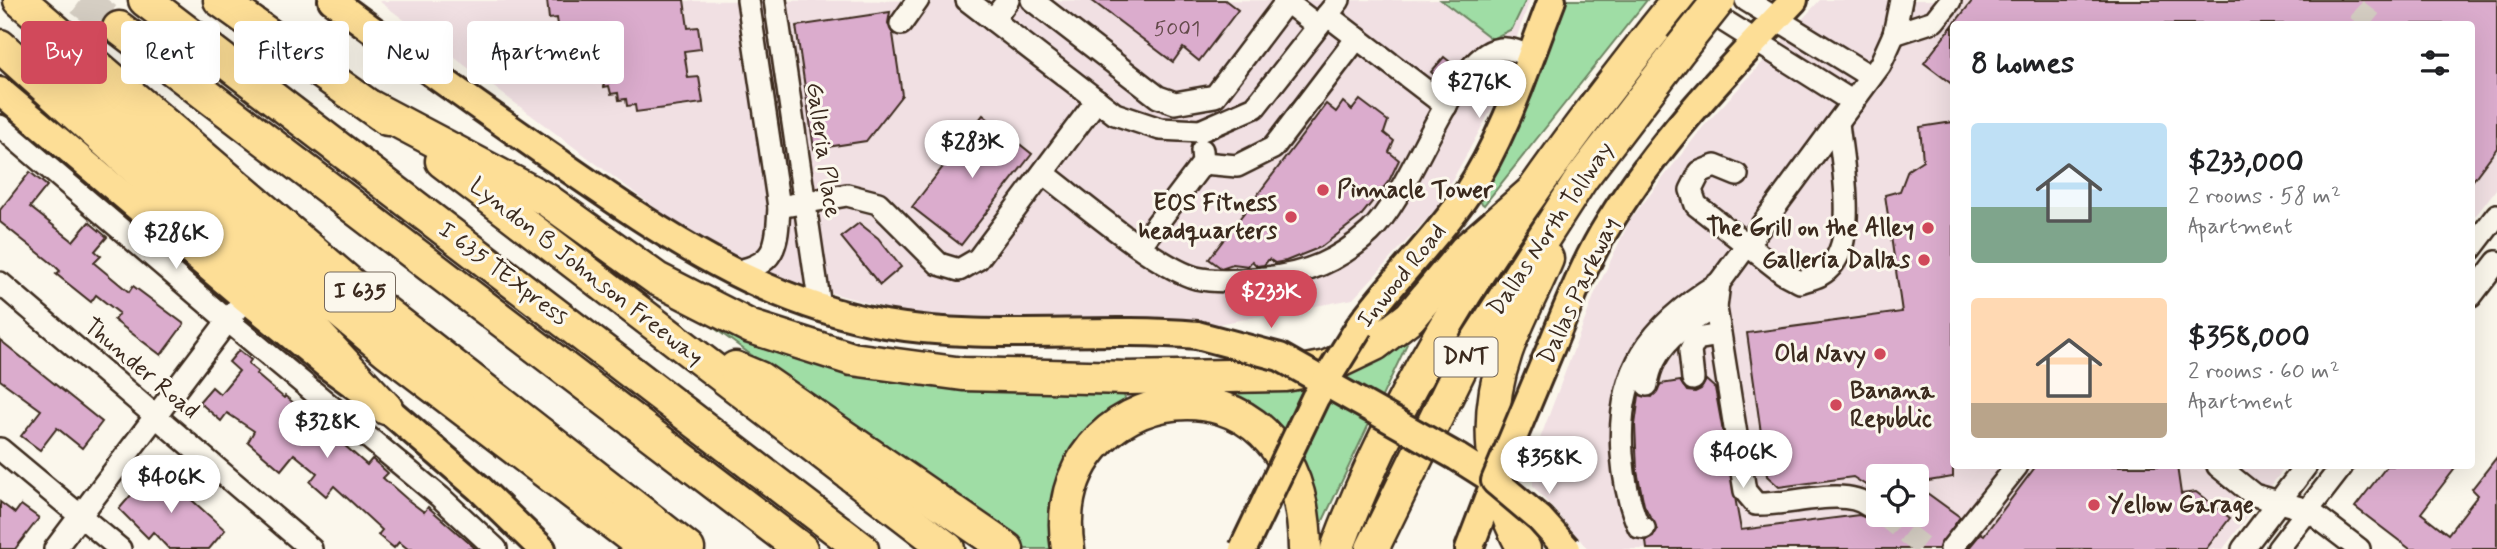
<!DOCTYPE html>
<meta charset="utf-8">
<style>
:root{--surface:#fff;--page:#f6f6f6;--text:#202124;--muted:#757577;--accent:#d1495b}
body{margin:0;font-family:Mynerve,sans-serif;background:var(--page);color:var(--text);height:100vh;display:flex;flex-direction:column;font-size:26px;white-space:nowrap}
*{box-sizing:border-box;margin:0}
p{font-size:23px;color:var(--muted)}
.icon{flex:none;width:38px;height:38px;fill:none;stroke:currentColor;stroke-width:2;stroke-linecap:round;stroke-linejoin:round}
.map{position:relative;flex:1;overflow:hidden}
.details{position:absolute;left:1950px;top:21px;width:525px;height:448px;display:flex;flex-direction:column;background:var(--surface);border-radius:7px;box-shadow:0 7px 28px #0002}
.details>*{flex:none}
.hud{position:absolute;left:21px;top:21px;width:665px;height:63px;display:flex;gap:14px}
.tools{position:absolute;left:1866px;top:464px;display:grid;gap:14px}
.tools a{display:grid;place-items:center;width:63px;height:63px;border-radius:7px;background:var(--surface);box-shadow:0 7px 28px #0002;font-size:35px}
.price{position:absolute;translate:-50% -60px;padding:0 16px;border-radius:24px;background:#fff;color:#222;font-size:23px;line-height:46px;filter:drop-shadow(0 2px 4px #0008)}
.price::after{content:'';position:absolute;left:50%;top:42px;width:21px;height:16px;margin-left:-10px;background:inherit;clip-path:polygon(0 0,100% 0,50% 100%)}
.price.on{background:var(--accent);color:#fff}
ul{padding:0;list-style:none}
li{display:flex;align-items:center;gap:21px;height:175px;padding:0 21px}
li span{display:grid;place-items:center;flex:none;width:196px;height:140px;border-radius:7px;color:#555}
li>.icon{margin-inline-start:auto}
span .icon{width:84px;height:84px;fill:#fffc;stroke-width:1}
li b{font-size:30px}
h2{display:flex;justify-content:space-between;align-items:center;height:84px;padding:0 21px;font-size:30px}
.tag{padding:0 24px;border-radius:7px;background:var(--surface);box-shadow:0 7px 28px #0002;font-size:24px;line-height:63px}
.tag.on{background:var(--accent);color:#fff}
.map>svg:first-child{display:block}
</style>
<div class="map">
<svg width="2497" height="549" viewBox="0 0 2497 549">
<rect width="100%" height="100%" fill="#fbf7ec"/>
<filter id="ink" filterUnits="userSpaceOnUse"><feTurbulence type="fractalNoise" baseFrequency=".0143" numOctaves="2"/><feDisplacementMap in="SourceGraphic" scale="14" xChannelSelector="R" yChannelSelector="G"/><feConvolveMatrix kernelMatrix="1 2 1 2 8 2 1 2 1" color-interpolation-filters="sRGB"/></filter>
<g filter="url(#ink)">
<g fill="#f1e0e3" fill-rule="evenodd">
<path d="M1530,0l-39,110 -54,98 -84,91 -140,26 -305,-11 -127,-35 -91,-45 -311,-233z"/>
<path d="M1820,0h677v188l-26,34v-198h-518v442h333l-63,83h-635l-55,-63 -1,-26 63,-167 35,-73 73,-93zM1878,476h38v38h-38z"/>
</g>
<g fill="#9fdda5" stroke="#6d8462" stroke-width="2">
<path d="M1441,0h85l-14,29 -20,10z"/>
<path d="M1565,0h82l-163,205 -5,-4 53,-105z"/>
<path d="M695,314l80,33 347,41 5,18c-9,5 -20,9 -29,15 -35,27 -54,85 -43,128h-31l-45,-36 -167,-114z"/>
<path d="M1399,339l8,5 -87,183 -6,-3 -95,-127 -2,-10z"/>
</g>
<g fill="#dbaccd" stroke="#3b2a1e" stroke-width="2">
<path d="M547,0h137l4,28 10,-1 3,22 -17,2 4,27 11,-1 4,26 -67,9 -1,-7 -8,1 -1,-7 -7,1 -1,-7 -7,1 -2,-8 -5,1 -2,-8 -8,1 -1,-7 -6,1 -1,-8 -9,1 -1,-6 -7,1 -1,-9 -6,1 -5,-36 -8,1z"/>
<path d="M1091,0h134l13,10 -39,51 -16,-13 -10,14z"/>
<path d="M1973,0h524v148l-26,35v-159h-517z"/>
<path d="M890,12l-2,11 5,11 9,61 -36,46 -52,8 -18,-123z"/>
<path d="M1953,25v60l-29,-22z"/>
<path d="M1444,57l11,9 -13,16 -11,-10z"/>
<path d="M1360,100l28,21 -4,12 10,8 -5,11 10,8 -10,21 -29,36 -39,30 -35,14 -11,2 -6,-4 -5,6 -7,1 -5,-5 -4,5 -15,-2 -12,4 -12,-9 117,-155 10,8 7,-10 9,8z"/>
<path d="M983,115l49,39 -71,91 -49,-38z"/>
<path d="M1953,122v355l-37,6v-7h-38v17l-25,-16 -74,10 -12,-11 -20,-143 155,-21 -17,-117 15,-4 8,-21 15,-10 -3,-33z"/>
<path d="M30,172l17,14 -17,21 43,34 16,-19 18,15 -12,14 6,5 -7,7 35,29 4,-6 51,38 -23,31 -47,-35 5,-7 -23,-18 -5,7 -35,-28 4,-3 -6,-6 -54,-43v-12z"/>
<path d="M859,223l19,15 23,29 -21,18 -39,-48z"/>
<path d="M0,340l102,82 -20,26 -25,-20 -17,22 -19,-14 20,-26 -41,-30z"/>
<path d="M239,350l12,10 -3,4 10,8 -2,2 28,24 1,-2 43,34 4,-5 15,13 -4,6 24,21 5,-6 16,14 -5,5 25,22 16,12 4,-5 48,42h-68l-9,-7 -5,6 -16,-13 4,-5 -48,-44 -8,10 -16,-14 7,-9 -23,-19 -13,16 -33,-28 6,-11 -27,-18 -6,8 -22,-19 13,-15 8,7 19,-23 -10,-9z"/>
<path d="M1706,380l9,8 26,142 118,-15 10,4 10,-5h37v-29l44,32 -22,32h-291l-1,-8 7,-4 4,-7 -13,-25 -7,-34 -2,-46 4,-30 13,2 9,-13 19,-3 7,10 8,1 6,-3z"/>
<path d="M2497,457v92h-87l-55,-42 32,-41h70l-36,47 27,21 30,-39 -6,-6z"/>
<path d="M2036,466h141l4,28 15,-2 34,26 -24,31h-238l13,-16 3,2z"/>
<path d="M151,472l7,6 4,-5 63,57 -16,19h-40l-16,-17 -5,6 -29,-29z"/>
<path d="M0,502l15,11 6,-8 18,13 -24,31h-15z"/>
</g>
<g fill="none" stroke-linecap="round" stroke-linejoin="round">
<g stroke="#d5cec3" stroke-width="21" stroke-dasharray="21 10" stroke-linecap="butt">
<path d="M2358,24l19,-24"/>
<path d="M1881,514l45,35"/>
</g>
<path stroke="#d5cec3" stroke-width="32" stroke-dasharray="32 16" stroke-linecap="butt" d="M81,0l38,28"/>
<g stroke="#3b2a1e" stroke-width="26">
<g id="minor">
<path d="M775,0l45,307"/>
<path d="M967,0l148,114 45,15 40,2 55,-24 84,-107"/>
<path d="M1032,0l126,97 17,6 40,-7 71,-94"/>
<path d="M1284,0l34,26"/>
<path d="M1691,0l162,102"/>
<path d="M1746,0l125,77"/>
<path d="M1327,15l119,91"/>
<path d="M993,20l15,-20"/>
<path d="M901,24l17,-24"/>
<path d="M1894,34l40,-13 16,-20"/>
<path d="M0,126l227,194 213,177 56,52"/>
<path d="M1203,163l34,3 36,-18 84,-110"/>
<path d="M1043,173c36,27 113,94 153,105 23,5 46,2 69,0 42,-4 73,-17 105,-46 42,-39 80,-168 125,-182 12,-4 24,2 35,7"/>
<path d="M1737,175l-22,-9 -15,6 -9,18 5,15 87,68 17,9c6,-2 14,-4 20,-7 43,-23 21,-115 18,-153"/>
<path d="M779,207l68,-12 31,8 61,61 20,6 19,-11 119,-159"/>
<path d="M1140,246l63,-83 -1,-13"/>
<path d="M2471,249l26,-34"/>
<path d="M731,272c45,-6 46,-25 48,-65l-31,-207"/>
<path d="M0,283l311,266"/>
<path d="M2471,296l26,-34"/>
<path d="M1693,379l-3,-28 6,-12 24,-4"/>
<path d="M1647,385c4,-36 37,-63 69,-77"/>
<path d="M0,449l120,100"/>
<path d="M2218,466l36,29 54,15 51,39"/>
<path d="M1869,506c-25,-20 -81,0 -113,-2l-11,-13 -29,-183 3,-25 161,-218 14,-31 7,-34"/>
<path d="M1644,528l-5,-1c-11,-24 -15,-47 -17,-73 -6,-83 28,-129 97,-171"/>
<path d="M55,549l190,-251"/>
<path d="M1951,549l66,-83"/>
<path d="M2243,549l63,-83"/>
<path d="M2278,549l64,-83"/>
</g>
</g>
<g stroke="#3b2a1e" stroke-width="32">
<g id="major">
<path d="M332,0c71,53 143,104 215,154 106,73 208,147 338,170 104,18 208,2 312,11"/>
<path d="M0,91l245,207 83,68 58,42 93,80 63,61"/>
<path d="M1359,327c33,-47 75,-85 107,-132 39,-59 61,-130 86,-195"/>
<path d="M1544,364c20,-47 38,-98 65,-141 51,-83 119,-153 185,-223"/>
<path d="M1457,457l38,24 -26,68"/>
</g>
</g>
<g stroke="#3b2a1e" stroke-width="37">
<g id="highway">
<path d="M20,0l348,299 320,250"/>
<path d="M145,0l717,549"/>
<path d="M220,0l167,119"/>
<path d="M119,28l682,521"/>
<path d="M0,46l304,274 82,88"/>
<path d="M62,48l28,46 182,161 115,96 260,198"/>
<path d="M371,107l176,93 110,79 94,48 101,32 111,15 164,4 158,-3 42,-8 48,-23 35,-27 55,-66 67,-59"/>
<path d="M442,161l506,388"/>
<path d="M735,368l24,10 248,171"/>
<path d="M1068,549c-28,-169 235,-219 237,0"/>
<path d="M1337,549c76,-203 206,-381 341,-549"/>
<path d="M1372,549l91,-186 119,-185 99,-130"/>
<path d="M1524,549c-34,-60 -41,-131 -18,-197 11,-32 28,-62 41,-93"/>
</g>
</g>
<use href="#minor" stroke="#fbf7ec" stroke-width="21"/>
<use href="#major" stroke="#fdde96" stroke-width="26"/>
<use href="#highway" stroke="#fdde96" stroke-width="32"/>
<g stroke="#3b2a1e" stroke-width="32" stroke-linecap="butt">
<g id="major-bridge">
<path d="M1197,335l83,22 177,100"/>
<path d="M1544,364l-49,117 45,38 27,30"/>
<path d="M1243,549l72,-151 44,-71"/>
</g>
</g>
<g stroke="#3b2a1e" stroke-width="37" stroke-linecap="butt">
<path id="highway-bridge" d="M1681,48l38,-48"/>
</g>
<use href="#major-bridge" stroke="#fdde96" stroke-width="26"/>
<use href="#highway-bridge" stroke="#fdde96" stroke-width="32"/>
</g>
</g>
<g fill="#d1495b" stroke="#fbf7ec" stroke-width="2.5">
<circle cx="1323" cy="190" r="7"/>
<circle cx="1291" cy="217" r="7"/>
<circle cx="1928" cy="228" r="7"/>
<circle cx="1924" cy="260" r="7"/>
<circle cx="1880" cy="354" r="7"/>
<circle cx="1836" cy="405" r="7"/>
<circle cx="2094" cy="505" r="7"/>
</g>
<g text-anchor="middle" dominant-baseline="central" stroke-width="6" stroke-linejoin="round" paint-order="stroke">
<g font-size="21" fill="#634a4a">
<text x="1177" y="29">5001</text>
</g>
<g fill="#fbf7ec" stroke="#75685c" stroke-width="2">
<rect x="325" y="272.5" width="70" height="39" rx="5"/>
<rect x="1434.5" y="337.5" width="63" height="39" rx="5"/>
</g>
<g font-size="23" font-weight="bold" fill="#3b2a1e">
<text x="360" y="292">I 635</text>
<text x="1466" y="357">DNT</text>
</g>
<g font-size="24" fill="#3b2a1e" stroke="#fbf7ec">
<text transform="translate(823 150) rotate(82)">Galleria Place</text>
<text transform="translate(1551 229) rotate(-56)">Dallas North Tollway</text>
<text transform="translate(586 272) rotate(38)">Lyndon B Johnson Freeway</text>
<text transform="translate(503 274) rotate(37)">I 635 TEXpress</text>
<text transform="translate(1402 276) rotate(-51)">Inwood Road</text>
<text transform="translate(1579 291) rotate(-65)">Dallas Parkway</text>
<text transform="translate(141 369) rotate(40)">Thunder Road</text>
</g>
<g font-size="24" font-weight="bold" fill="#3b2a1e" stroke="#fbf7ec" text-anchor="end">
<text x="1337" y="190" text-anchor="start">Pinnacle Tower</text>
<text x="1277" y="203">EOS Fitness<tspan x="1277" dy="28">headquarters</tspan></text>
<text x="1914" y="228">The Grill on the Alley</text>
<text x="1910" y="260">Galleria Dallas</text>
<text x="1866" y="354">Old Navy</text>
<text x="1850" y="391" text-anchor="start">Banana<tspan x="1850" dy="28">Republic</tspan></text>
<text x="2108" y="505" text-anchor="start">Yellow Garage</text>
</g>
</g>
</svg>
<div class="tools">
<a><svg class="icon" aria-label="locate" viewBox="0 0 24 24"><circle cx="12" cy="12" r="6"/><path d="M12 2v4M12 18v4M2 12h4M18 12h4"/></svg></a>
</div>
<b class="price" style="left:1479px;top:120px">$276K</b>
<b class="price" style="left:972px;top:180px">$283K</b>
<b class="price" style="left:176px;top:271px">$286K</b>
<b class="price on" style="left:1271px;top:330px">$233K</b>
<b class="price" style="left:327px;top:460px">$328K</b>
<b class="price" style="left:1743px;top:490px">$406K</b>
<b class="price" style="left:1549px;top:496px">$358K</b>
<b class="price" style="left:171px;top:515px">$406K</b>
<div class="hud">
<a class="tag on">Buy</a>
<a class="tag">Rent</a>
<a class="tag">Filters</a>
<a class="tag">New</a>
<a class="tag">Apartment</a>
</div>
<section class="details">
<h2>8 homes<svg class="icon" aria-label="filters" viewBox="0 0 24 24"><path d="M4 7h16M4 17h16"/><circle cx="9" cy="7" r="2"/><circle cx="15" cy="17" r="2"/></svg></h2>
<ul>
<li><span style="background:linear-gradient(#bfe0f5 60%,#7fa58c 0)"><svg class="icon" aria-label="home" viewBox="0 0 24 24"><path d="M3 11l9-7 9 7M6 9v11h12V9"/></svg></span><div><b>$233,000</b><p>2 rooms · 58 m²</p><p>Apartment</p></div></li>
<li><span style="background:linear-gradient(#ffd9b3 75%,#b9a48a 0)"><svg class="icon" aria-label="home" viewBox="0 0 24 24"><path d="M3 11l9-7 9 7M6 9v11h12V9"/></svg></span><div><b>$358,000</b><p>2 rooms · 60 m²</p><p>Apartment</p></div></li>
</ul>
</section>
</div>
